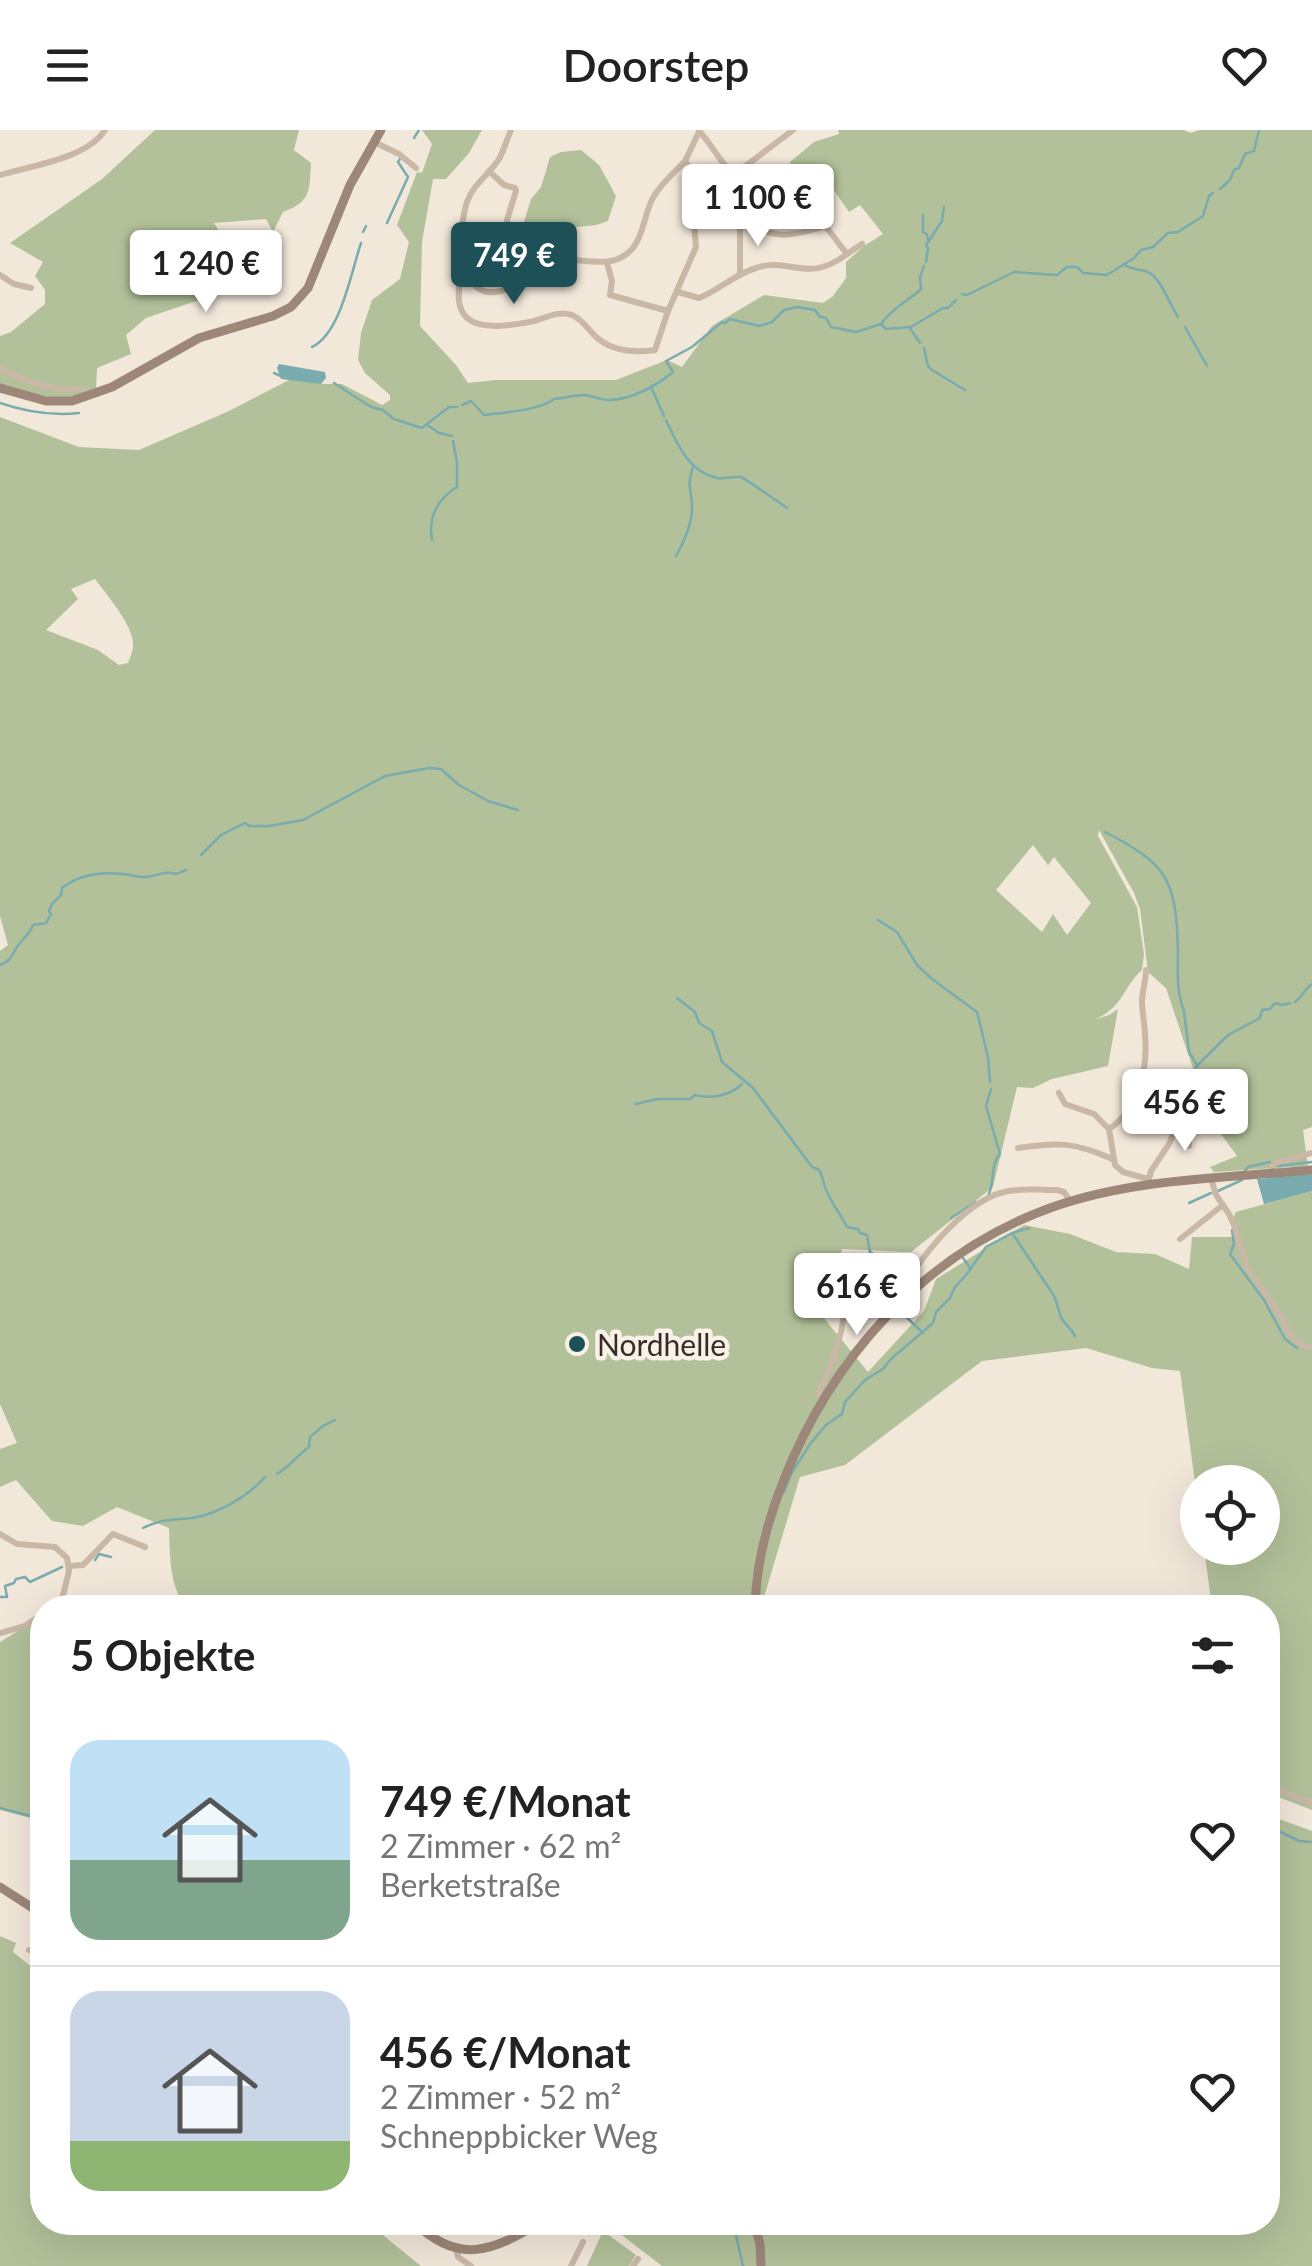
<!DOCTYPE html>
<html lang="de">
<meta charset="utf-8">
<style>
:root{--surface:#fff;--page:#f2f2f2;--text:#222;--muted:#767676;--line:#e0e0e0;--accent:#1d5157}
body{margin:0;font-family:Lato,sans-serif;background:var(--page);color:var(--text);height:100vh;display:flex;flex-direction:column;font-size:38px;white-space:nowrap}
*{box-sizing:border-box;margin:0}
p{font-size:32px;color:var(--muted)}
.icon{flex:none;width:55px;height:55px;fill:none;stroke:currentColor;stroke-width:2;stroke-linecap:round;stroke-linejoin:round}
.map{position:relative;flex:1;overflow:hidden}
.drawer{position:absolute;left:30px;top:1465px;width:1250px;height:640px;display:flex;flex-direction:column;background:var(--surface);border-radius:40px;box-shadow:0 10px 40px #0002}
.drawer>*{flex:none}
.controls{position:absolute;left:1180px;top:1335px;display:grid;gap:20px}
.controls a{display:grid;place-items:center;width:100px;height:100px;border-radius:50%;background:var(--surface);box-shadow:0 10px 40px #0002;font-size:50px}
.price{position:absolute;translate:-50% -85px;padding:0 22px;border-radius:10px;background:#fff;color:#222;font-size:32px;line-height:65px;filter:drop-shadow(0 2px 5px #0008)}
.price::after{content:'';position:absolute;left:50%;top:60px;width:30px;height:22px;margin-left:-15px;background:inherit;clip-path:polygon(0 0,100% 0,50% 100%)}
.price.active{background:var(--accent);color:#fff}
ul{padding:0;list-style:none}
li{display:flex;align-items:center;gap:30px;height:250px;padding:0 40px}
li+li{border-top:2px solid var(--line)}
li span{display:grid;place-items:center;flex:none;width:280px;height:200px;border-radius:30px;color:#555}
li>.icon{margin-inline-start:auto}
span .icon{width:120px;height:120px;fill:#fffc;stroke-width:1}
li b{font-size:42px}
h2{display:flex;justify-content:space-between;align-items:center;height:120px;padding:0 40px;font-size:42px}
header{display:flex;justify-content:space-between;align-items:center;height:130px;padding:0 40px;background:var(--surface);font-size:45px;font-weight:600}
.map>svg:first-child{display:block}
</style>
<header><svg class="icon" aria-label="menu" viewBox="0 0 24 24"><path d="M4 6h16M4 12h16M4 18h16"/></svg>Doorstep<svg class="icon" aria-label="heart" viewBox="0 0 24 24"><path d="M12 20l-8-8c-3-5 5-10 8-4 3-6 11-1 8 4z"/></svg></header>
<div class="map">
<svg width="1312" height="2136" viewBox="0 0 1312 2136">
<rect width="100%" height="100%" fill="#f2e8da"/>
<g fill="#b2c19a" fill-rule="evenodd">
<path d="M155,0h144l-5,20 17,13c-2,28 1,38 -28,49l-10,20 -7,-13 -52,4 11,17 -27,25 19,23 -6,8 -65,22 -20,17 5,19 -34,14 -1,21 -24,12 -72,-13v-52l11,-4 34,-28v-14l-10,-14 8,-14 -33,-19 92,-64z"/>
<path d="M422,0h60l-13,23 -23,26h-13l-11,63 -2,84 36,39 12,18 27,-3h121l51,-20 15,7 30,-41 52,-31 59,8 10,-7 13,-18v-16l18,-16 19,-12 -23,-29 -11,7 -25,-36 -14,-3 -4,8 -14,-6 -2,-13 24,-20 25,-8 -1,-4h345l8,3 8,-3h113v997l-9,3 5,36 -94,6 -4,-5 27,-11 -27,-37 -44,-131 -18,-16 -8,-63 -6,-16 -35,-63 -1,6 39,71 7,47 -2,16c-21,19 -17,36 -48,50l15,-5 9,-6 -10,57 -56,13 -19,9 -16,-1 -24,100 -82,65 -69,-3 -19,68 45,55 56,-61 12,-32 88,-54 46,9 46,18 39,2 34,15 3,-32h43l-4,-15 5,-10 76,-21v619l-44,-17v-185l-56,-1 -8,-59h58v-66h-64l-1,16 -17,-127 -28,-3 -66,-20 -104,13 -137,104 -45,12 -39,130h-575c-17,-21 -16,-53 -17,-79l-52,-21 -34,19 -31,-5 -36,-41 -16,7v-38l17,-6 -17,-39v-453l8,-6 -8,-29v-499l79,30 60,3 90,-39 62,-32 32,5h19l40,21 8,-5v-5l-25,-22 -7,-13 3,-27 11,-33 28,-21 9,-37 -12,-17 20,-53 5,1 10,-29zM95,449c11,15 40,48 38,67 0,6 -3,11 -5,17l-9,2 -21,-15 -52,-20 32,-31 -7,-10zM1033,715l15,20 6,-8 37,46 -24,32 -14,-21 -11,18 -46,-42z"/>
<path d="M581,20l18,15 17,31 -8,25 -12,4 -64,7 -8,-10 7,-23 10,-12 9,-30 11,-5z"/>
<path d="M42,1486v49l-4,3 4,9v144l-42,-11v-168z"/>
<path d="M1268,1685l44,16v435h-650l-52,-40 -2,-3 660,-1z"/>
<path d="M0,1806l16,7 -3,9 29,23v247l326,1 53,43h-421z"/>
<path d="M603,2101l33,24 -7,11h-42z"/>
</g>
<g fill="#79abaf">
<path d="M279,234l46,8 1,6 -5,6 -40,-5 -4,-11z"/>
<path d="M1312,1044v17l-48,13 -7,-25z"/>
</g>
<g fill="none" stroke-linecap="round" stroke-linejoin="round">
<g stroke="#79abaf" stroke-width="2.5">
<path d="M414,8l5,-8"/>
<path d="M1220,59l10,-9 4,-10 5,-2 6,-14 9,-3 5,-21"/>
<path d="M923,85v17l4,2 1,7"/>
<path d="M387,93l21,-46 -10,-15 2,-3"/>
<path d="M363,102l3,-6"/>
<path d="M926,132l2,-14 -2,-3 16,-24 2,-14"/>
<path d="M1123,134c9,6 16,5 25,8 12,5 22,33 30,45"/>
<path d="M962,164l5,1 47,-23 43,3 10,-8h10l6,6 24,2 27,-17 7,-8 12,-3 15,-14 10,-1 25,-16 6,-20 4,-3"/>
<path d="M881,194c10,-15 27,-23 40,-35l-1,-12 4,-11"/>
<path d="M1185,197l22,39"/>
<path d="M910,198l10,15"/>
<path d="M312,217c29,-14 39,-75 49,-104"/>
<path d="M924,218l4,18 4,4 33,20"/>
<path d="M274,243l9,4"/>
<path d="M334,253l37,24 12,3 11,9 28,9 27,-21h8"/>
<path d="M651,257l13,29"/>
<path d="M0,273c26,9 51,13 79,10"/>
<path d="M462,275l9,-4 13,14c18,-2 57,-5 70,-16 10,-1 21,-4 31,-4 8,1 16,5 24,5 22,0 47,-14 64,-28l-7,-11 26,-14 30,-25 3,1 5,-4 29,7 13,-4 12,-12 13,-3 18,3 5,7 6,1 5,9 25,5 25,-8 5,5 25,-2 32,-19h5l8,-8"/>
<path d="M666,290c11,24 23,52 51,58 7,1 19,-2 24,-1 3,1 39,26 46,31"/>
<path d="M427,295l12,8 13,3"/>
<path d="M432,410c-4,-22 5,-41 25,-53v-24l-4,-22"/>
<path d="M676,426c8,-15 16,-31 16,-48 0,-20 -6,-18 1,-41"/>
<path d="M1105,702c62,32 71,47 73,117 0,23 -2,41 6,62l5,41 8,13"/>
<path d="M201,725l20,-20 24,-12 4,3h20l34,-6 82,-44 44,-8 12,1 18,16 29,16 30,9"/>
<path d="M878,790l19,12 20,33 15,14 45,33 11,45 2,25"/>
<path d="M0,835c13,-4 12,-13 20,-22 6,-8 10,-9 13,-18l13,-2 5,-9 -2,-3 3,-7 9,-9 1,-7c18,-14 38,-16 60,-14 9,0 15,4 24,3 12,-1 19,-7 30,-3l10,-4"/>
<path d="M677,868l18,14 4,11 13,8 10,31 31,26 59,79 7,3c3,5 4,11 6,17 3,11 16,28 22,40l11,2 2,4 7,2 3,17 14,8 15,24 -8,20"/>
<path d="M1295,872c8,-6 11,-15 17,-18"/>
<path d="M1196,937l32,-32 32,-17 2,-8 8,-1 5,-6 7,2 8,-2"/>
<path d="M635,974l23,-5h32l5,-4c16,4 35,1 47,-11"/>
<path d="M1278,1036l34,-4"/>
<path d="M1245,1041l3,-4 22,-5"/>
<path d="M1218,1061l24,-11"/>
<path d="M988,1066c7,-13 2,-32 12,-42l-14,-48 5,-17"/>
<path d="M1189,1073l22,-10"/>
<path d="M951,1088l25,-16"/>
<path d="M1232,1100l2,14 -4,10 34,46 21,39 12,9"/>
<path d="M1012,1103c14,20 27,41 41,61 4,7 5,16 8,23 4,9 10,10 14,19"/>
<path d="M963,1128l8,11"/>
<path d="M900,1181l23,22"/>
<path d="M277,1344c12,-7 20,-18 32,-27l1,-10 13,-11 12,-6"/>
<path d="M784,1362l7,-18 19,-30 16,-19 16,-11 3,-12 20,-22 18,-11 8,-10 42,-36 3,-11 14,-14 5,-11 11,-12 20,-28 26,-14 17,-5"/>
<path d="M143,1398c14,-7 23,-8 38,-9 30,0 65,-21 84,-42"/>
<path d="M95,1430l4,-6 12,3"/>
<path d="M0,1467h7l-2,-11 9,-3 2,-4 9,-2 5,5 32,-15"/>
<path d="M0,1678l42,11"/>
<path d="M1268,1696l31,15 13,1"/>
<path d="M733,2092l10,44"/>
</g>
<g stroke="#cab8a6" stroke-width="6">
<path d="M511,0c-4,9 -7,20 -12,29 -9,15 -26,25 -32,43 -9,27 -11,101 34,89 17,-4 31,-20 47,-27 26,-12 59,9 81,-12 15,-13 15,-40 25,-56 8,-13 21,-24 31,-35"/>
<path d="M699,1c19,20 27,48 57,55 17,3 32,3 47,11l44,57 15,-10"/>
<path d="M374,12l25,12 17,14"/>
<path d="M489,41l15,14 11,3 1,3 -9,29 1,7 24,45"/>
<path d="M731,42l16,-7 46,-35"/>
<path d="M0,45c31,-9 88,-17 105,-45"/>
<path d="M753,55l-7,26c16,34 51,24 79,15"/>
<path d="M607,133l5,18 -2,14 58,16"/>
<path d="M467,143l-7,5c-1,10 -3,22 1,31 9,25 53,16 73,12 12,-3 25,-11 38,-6 10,4 16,14 23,21 16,15 39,17 60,14l13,-39 28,-64 -7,-80 -4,-6 15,-31"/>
<path d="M0,145l14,9 17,4"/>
<path d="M740,145v-45"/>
<path d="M678,162l21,6c20,-8 36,-24 57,-30 35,-12 51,17 91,-14"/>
<path d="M0,238c28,15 52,23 83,21l7,6"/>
<path d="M1146,840c0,11 -4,21 -4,32 0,11 3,22 3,33 3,34 -6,74 -36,94l6,36 8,7 25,7"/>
<path d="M1059,963l6,11 29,10 15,15"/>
<path d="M1182,983l6,5 1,28"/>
<path d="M1018,1018c39,-6 57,-6 94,11"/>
<path d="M1271,1043l3,-10 38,-10"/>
<path d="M1211,1048l5,17 13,19 5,11 14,44 32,46 11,21 12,10 9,1"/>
<path d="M1148,1053l3,-12 18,-27 13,-31"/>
<path d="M1180,1109l43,-34"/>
<path d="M910,1163l-5,-7c19,-34 64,-89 104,-95 16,-3 33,-1 48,-1l7,2 7,10"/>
<path d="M821,1272l-3,-8c15,-31 33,-76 24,-111"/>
<path d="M0,1404l17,10 38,3 12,11 2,13 -9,37"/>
<path d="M69,1436l14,-1 30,-31 32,13"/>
<path d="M170,1478l12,-5"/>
<path d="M0,1503l25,-7 17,-12"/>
<path d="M1268,1656l44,17"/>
<path d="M29,1820l13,5"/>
<path d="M456,2119l2,8 13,9"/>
<path d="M571,2136l12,-24"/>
<path d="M633,2136l5,-7"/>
</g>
<g stroke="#9d8778" stroke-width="9">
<path d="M0,258l46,13h26l40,-14 87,-49 74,-22 18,-9 17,-19 42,-103 31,-55"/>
<path d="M755,1478c1,-44 12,-86 28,-126 48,-123 140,-228 267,-274 83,-30 175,-30 262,-38"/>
<path d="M0,1757l42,27"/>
<path d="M414,2092c45,44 79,29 127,0"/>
<path d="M754,2092l6,22 1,22"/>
</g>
</g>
<circle fill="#1d5157" stroke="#f9f1e7" stroke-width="4" cx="577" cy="1214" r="10"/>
<g text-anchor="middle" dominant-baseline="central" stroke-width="9" stroke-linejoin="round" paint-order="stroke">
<g font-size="30" fill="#362c27" stroke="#f9f1e7" text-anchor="start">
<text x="597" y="1214">Nordhelle</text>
</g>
</g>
</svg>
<div class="controls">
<a><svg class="icon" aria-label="locate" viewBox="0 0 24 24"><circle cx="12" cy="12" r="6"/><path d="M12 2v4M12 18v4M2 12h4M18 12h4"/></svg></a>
</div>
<b class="price" style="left:758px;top:119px">1 100 €</b>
<b class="price active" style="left:514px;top:177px">749 €</b>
<b class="price" style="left:206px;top:185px">1 240 €</b>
<b class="price" style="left:1185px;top:1024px">456 €</b>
<b class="price" style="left:857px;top:1208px">616 €</b>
<section class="drawer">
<h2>5 Objekte<svg class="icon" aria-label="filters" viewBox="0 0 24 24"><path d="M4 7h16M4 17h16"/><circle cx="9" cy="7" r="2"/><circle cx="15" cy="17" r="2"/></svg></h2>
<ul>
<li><span style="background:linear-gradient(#bfe0f5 60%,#7fa58c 0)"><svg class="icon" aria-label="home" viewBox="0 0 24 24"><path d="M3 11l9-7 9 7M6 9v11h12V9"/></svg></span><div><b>749 €/Monat</b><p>2 Zimmer · 62 m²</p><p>Berketstraße</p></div><svg class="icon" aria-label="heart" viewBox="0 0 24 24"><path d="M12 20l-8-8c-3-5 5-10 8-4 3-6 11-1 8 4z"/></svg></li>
<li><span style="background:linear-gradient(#c9d6e8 75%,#8fb573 0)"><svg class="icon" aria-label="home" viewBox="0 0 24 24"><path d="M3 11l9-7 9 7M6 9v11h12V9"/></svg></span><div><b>456 €/Monat</b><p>2 Zimmer · 52 m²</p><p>Schneppbicker Weg</p></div><svg class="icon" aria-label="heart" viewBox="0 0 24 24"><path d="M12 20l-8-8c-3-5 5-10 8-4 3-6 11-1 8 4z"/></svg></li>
</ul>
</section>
</div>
